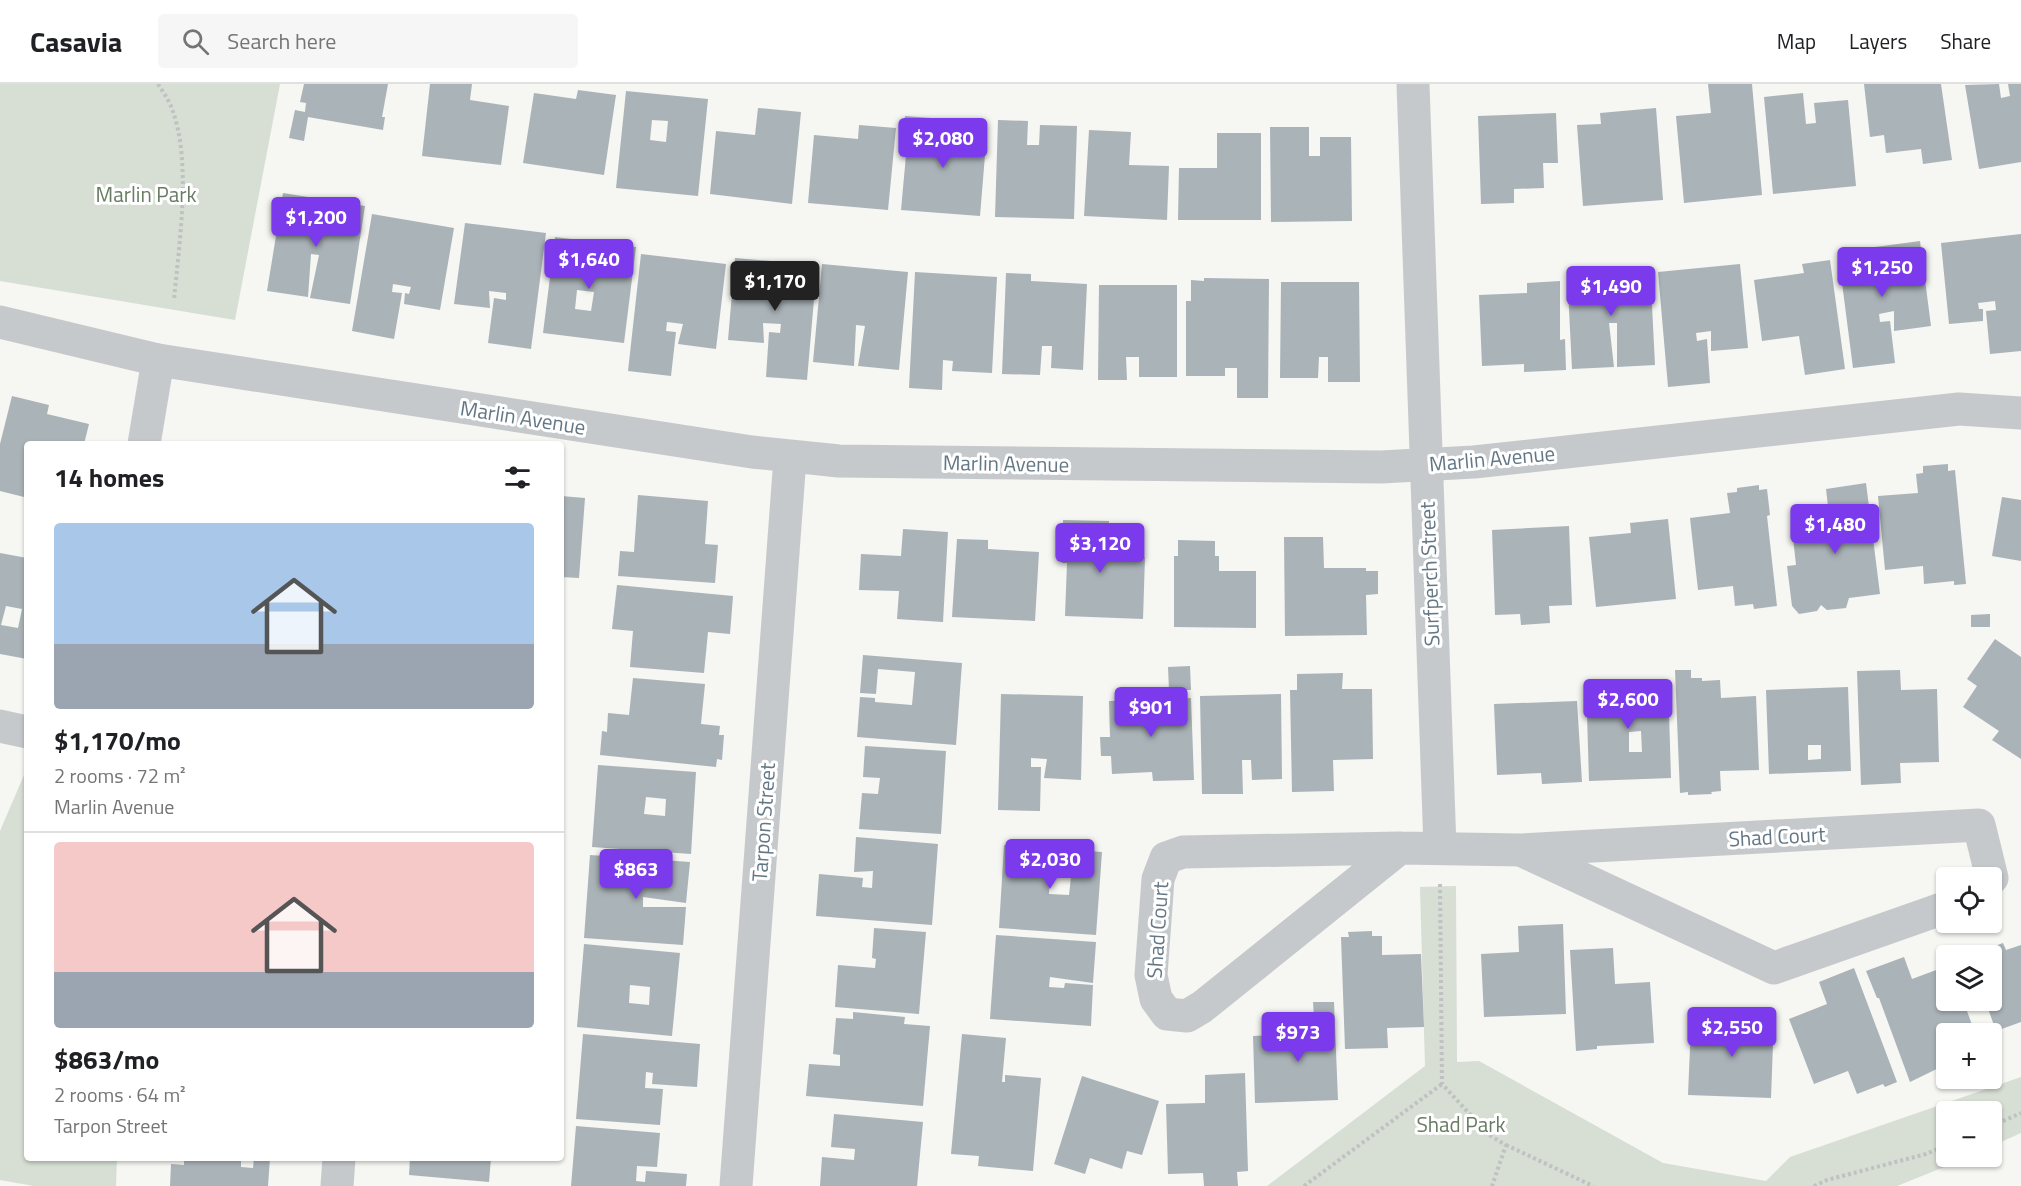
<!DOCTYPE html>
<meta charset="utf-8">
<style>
:root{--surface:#fff;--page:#f6f6f6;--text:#202124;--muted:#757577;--line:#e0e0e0;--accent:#7c3aed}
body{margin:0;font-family:"Titillium Web",sans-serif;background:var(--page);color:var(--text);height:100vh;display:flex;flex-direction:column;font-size:22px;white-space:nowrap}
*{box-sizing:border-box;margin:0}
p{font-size:20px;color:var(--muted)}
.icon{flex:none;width:33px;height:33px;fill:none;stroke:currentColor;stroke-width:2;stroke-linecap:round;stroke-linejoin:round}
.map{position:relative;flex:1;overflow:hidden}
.sheet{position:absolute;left:24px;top:357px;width:540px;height:720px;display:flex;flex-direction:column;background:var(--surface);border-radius:6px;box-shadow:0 2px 4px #0004}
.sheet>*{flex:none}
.buttons{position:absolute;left:1936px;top:783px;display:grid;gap:12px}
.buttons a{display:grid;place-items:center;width:66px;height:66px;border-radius:6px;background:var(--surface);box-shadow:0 2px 4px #0004;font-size:30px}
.price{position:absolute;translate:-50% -51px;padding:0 14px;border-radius:6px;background:var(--accent);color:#fff;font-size:20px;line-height:39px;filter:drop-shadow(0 2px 3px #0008)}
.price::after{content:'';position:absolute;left:50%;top:36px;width:18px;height:14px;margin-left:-9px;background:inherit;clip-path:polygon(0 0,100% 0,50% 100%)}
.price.on{background:#222;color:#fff}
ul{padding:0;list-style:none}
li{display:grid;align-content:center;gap:12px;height:318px;padding:0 30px}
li+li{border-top:2px solid var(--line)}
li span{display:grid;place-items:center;height:186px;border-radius:6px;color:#555}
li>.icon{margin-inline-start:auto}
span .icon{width:108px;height:108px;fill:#fffc;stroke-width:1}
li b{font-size:26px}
h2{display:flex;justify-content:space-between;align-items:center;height:72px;padding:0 30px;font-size:26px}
header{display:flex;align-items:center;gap:36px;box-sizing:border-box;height:84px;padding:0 30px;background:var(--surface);border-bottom:2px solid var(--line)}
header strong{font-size:28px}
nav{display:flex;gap:33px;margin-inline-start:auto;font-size:21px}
.search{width:420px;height:54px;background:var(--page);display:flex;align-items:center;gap:15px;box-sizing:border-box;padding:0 21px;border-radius:6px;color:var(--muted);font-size:22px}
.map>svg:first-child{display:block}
</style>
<header>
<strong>Casavia</strong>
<div class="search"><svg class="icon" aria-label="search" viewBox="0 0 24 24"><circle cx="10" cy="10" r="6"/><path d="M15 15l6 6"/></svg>Search here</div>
<nav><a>Map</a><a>Layers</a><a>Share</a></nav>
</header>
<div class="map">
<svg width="2021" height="1102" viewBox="0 0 2021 1102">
<rect width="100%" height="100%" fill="#f6f6f2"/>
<g fill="#d7ded3">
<path d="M0,0h280l-45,236 -235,-39z"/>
<path d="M24,691l3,1v382h90l-1,28h-82l-34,-6v-349z"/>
<path d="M1456,802l1,176 22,-1 184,102 103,18 24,-24 231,-80v56l-29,13v-34h-45v44l22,1 -72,29h-630l158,-120 -5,-179z"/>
</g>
<g fill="#aab3b8" fill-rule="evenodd">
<path d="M304,0h84l-6,33h3l-2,13 -75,-13 -4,24 -15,-3 6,-28 10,2 1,-9 -6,-1z"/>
<path d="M430,0h42l-2,16 39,6 -8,59 -79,-9z"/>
<path d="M1708,0h44l10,111 -78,8 -8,-87 35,-3z"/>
<path d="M1864,0h77l11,76 -29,4 -2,-15 -35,4 -2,-18 -14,2z"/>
<path d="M1999,0l2,14 9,-2 -2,-12h13v78l-42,7 -14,-84z"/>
<path d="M578,6l38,5 -12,80 -81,-12 11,-70 42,6z"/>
<path d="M626,7l82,8 -10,97 -82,-8zM652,36l16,1 -2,21 -16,-2z"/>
<path d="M1803,9l3,31 10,-1 -2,-20 34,-3 8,86 -83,8 -9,-97z"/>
<path d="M758,24l43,4 -9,92 -82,-10 6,-63 39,4z"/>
<path d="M1656,24l7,92 -80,6 -6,-81 24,-1 -1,-11z"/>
<path d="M1556,29l2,50h-15l1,25 -30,1v14l-33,1 -3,-88z"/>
<path d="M905,32l39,3 -3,29 12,1 1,-21 33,3 -7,85 -79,-6 6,-66h-5z"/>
<path d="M998,36l30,1 -1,24h12l1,-20 37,1 -3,93 -79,-2z"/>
<path d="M859,41l37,3 -8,82 -80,-7 6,-68 44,4z"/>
<path d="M1270,43h39v29h11v-19h31l1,84 -81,1z"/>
<path d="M1089,46l42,2 -2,33 40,1 -2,54 -83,-4z"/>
<path d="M1217,49h44v87h-83l1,-52h38z"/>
<path d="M283,109l82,13 -15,98 -40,-6 9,-43 -8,-1 -3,43 -41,-6z"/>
<path d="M372,130l82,14 -14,82 -36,-6 1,-11 4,1 2,-7 -18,-3 -1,8 10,1 -8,46 -42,-8z"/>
<path d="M465,139l81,10 -15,116 -43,-6 6,-45 12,2v-7l-17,-2 1,17 -36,-4z"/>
<path d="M2021,150v117l-31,3 -4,-43 10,-1 -1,-9 -17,2 1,6h4v12l-34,3 -8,-81z"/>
<path d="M555,153l81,10 -12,96 -81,-10zM577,206l17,2 -3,19 -16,-2z"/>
<path d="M1920,157l11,85 -37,5v-20l-15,3 1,8 10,-1 5,42 -42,5 -15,-116z"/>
<path d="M641,170l85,10 -10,85 -38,-5 5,-20 -16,-2 -1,9 10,1 -5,44 -43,-5z"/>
<path d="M735,174l82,7 -10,115 -41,-3 3,-45 11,1 1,-9 -18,-1 1,20 -36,-3z"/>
<path d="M1830,176l15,109 -40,6 -6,-39 -37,5 -8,-61 50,-7 -2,-9z"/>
<path d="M822,180l86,8 -9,98 -41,-4 7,-40 -9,-1 -2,41 -41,-4z"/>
<path d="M1740,180l8,84 -37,3v-20l-15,2 1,8 10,-2 3,44 -42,4 -10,-115z"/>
<path d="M1650,182l5,99 -38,2v-44h-8l5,44 -42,2 -5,-99z"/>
<path d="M915,188l82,5 -5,96 -40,-2 1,-10 -10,-1 -1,30 -33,-2z"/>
<path d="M1006,189l25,1v7l56,3 -4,86 -32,-2 1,-22h-10l-2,29 -38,-1z"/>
<path d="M1204,194l65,1 -1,119h-31v-30h-12v8h-39v-75h5v-21l13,1z"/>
<path d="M1560,197v59l5,-1 1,31 -42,2v-8l-42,2 -3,-71 48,-2v-10z"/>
<path d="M1281,198h78l1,100h-32v-25h-9l-1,21h-38z"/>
<path d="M1099,201h78v92h-38v-20h-13l1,23h-29z"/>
<path d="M12,312l37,9 -2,9 42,10 -5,20h-57v39l-3,14 -24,-6v-47z"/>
<path d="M1948,380v7l7,-1 11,114 -12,1v-4l-30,3 -1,-18 -38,4 -7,-74 40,-3 -2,-19 7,-1v-7z"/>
<path d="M1866,399l14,111 -31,4 -3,10 -19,2 -6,-5 -4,6 -18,3 -7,-8 -5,-40 9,-1 -4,-36 38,-5 -4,-35z"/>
<path d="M1759,401v5l8,-1 3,26 -3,1 10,90 -23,3 -1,-5 -18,2 -2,-20 -35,4 -8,-72 40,-5 -3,-20 10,-1v-4z"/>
<path d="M638,411l70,6 -3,43 13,1 -3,38 -97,-7 2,-25 14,1z"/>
<path d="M561,412l24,2 -6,80 -18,-1z"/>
<path d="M2002,413l19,3v61l-29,-5z"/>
<path d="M1668,435l8,80 -80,8 -7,-70 42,-4 -1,-10z"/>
<path d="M1063,436l46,1 -1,35 37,1 -2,62 -78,-3 2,-53h-5z"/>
<path d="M1569,442l3,79 -23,1 1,17 -29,2 -1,-11 -25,1 -3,-85z"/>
<path d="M903,445l45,3 -5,90 -46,-3 2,-28 -40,-1 2,-36 40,2z"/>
<path d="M1284,453h39l1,31h42v3h12v23l-12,1 1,40 -82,1z"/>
<path d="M957,455l31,1v9l51,3 -4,69 -83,-4z"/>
<path d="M1178,456l37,1v15h4v15h37v57l-82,-1v-71h4z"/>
<path d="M0,469l27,5v101l-27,-5zM6,522l16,3 -4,19 -17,-3z"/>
<path d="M617,501l116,11 -3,38 -22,-2 -4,41 -74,-6 3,-36 -21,-2z"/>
<path d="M1990,530v13h-19v-12z"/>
<path d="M1995,555l26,18v102l-29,-19 7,-9 -36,-24 14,-21 -10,-7z"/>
<path d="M863,571l99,8 -6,82 -99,-8 3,-40 15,1v4l37,3 3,-33 -37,-3 -2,25 -16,-1z"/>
<path d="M1190,582l1,24h-22l-1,-23z"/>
<path d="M1675,586h16v8h11v3l18,-1 1,18 35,-2 3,74 -39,1 1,20 -10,1 1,2 -24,1v-3l-8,1z"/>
<path d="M1900,586l1,20 36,-1 2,73 -39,1 1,20 -40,2 -4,-114z"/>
<path d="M1343,589l-1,16h30l1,70 -40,1 1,31 -42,1 -2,-102h7v-16z"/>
<path d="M633,594l72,6 -4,40 19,2 -1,9h5l-2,25 -5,-1 -1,8 -116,-12 2,-24 5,1 1,-19 21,2z"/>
<path d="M1668,596l3,98 -82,3 -3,-99zM1641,647l1,21h-13v-20z"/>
<path d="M1848,603l3,84 -82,3 -3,-84zM1808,661h13v14l-13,1z"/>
<path d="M1001,610l82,2 -2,84 -37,-2 3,-19 -16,-1v9h10l-1,44 -42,-1z"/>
<path d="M1281,610l1,85 -30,1 -1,-20h-9l1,34h-41l-2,-98z"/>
<path d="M1191,614l3,82 -41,1 -1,-9 -40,2 -1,-18h-10l-1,-19h10l-1,-36z"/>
<path d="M1577,617l5,81 -40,2 -1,-11 -44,2 -3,-71z"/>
<path d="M865,662l81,5 -5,83 -82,-5 3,-36 16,1 2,-16 -17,-1z"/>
<path d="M598,681l98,7 -5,82 -99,-7zM646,713l20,2 -1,17 -21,-2z"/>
<path d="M856,753l82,7 -6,81 -116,-9 3,-42 44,4 -1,9 10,1 1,-17 -19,1z"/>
<path d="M1004,761l98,7 -6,83 -97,-7zM1050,792l21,1 -2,18 -20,-1z"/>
<path d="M590,771l100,7 -4,41 -43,-6v10h43l-3,38 -99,-7z"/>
<path d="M1563,840l3,90 -82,3 -3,-63 38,-2 -1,-26z"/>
<path d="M874,844l52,4 -7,82 -84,-7 3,-42 37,3 1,-9 -4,-1z"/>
<path d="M1372,847v5h10v19l39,-1 3,73 -37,1 1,20 -43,1 -4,-112h8l-1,-5z"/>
<path d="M996,851l100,7 -3,41 -43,-6 -1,10 15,1 1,-5 28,2 -2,41 -101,-7z"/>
<path d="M2003,859l3,7 15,-5v77l-25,9 -11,-31h7v-44l-22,-1z"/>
<path d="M584,860l96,9 -8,83 -95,-9zM630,901l20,2 -1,18 -20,-2z"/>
<path d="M1613,864l2,36 35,-2 4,61 -57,3v3l-21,2 -6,-101z"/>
<path d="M1904,873l8,22 35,-13v34h16l12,33 -28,1v9l-6,2 6,19 -37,18 -31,-84h-2l-11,-27z"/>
<path d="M1854,884l43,114 -12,5 -2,-3 -26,10 -9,-23 -34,13 -25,-65 38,-15 -8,-22z"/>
<path d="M1313,918h21l4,98 -83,3 -2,-67 62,-3z"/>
<path d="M853,928l52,5 -1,7 26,2 -7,80 -117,-10 3,-32 31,2v-11l-7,-1 3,-36 17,1z"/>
<path d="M1734,931l40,2 -3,81 -83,-3 3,-71 43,2z"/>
<path d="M583,950l117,10 -3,43 -45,-3 1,-11 -7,-1 -1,16 18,1 -3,36 -84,-6z"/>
<path d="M962,950l44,4 -4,44h3v-7l36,3 -8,93 -55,-5 1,-10 -28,-2z"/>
<path d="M1245,989l3,98 -11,1 1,14h-34l-1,-13 -35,1 -2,-70 39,-1v-28z"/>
<path d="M1082,992l77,25 -17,54 -15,-4 -5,18 -32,-11 -5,16 -31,-10z"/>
<path d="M834,1030l89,8 -6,64h-97l2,-29 32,3 1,-11 -24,-2z"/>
<path d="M576,1042l84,7 -3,34 -20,-1 -1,15 9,1 1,-11 41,3 -1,12h-115z"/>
<path d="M184,1074h57v9l12,1 1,-10h16l-2,28h-98l1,-22 13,1z"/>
<path d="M410,1074h81l-2,24 -80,-7z"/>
</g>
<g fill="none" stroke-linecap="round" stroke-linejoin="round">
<g stroke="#bfc1c3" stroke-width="4" stroke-dasharray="3 3" stroke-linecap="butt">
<path d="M158,0c5,8 11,16 14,25 20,52 7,135 2,191"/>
<path d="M1440,800l2,200 47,51 17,10 -14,41"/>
<path d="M1992,1042l29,-13"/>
<path d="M1506,1061l87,41"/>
<path d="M1304,1102l138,-102"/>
<path d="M1814,1102l13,-6 99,-26 21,-9"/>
</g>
<g stroke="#c6c9cc" stroke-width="33">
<path d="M1413,0l27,764"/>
<path d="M0,238l158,38 594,92 87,9 542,6 93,-5 485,-53 62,4"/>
<path d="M144,360l14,-84"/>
<path d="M0,642l27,6"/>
<path d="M1400,764l-198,159 -15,9 -20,-2 -11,-15 -5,-24 7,-96 8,-21 17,-6 217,-4 121,2 458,-25 13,53"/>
<path d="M1525,768l249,116 173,-61"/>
<path d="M337,1102l2,-28"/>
<path d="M736,1102l54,-728"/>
</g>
</g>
<g text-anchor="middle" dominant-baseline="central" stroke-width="6" stroke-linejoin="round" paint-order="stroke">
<g font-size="21" fill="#687c63" stroke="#fff">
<text x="146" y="110">Marlin Park</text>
<text x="1461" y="1040">Shad Park</text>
</g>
<g font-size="21" fill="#647785" stroke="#fff">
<text transform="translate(523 333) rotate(9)">Marlin Avenue</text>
<text transform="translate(1492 374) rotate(-5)">Marlin Avenue</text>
<text transform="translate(1006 379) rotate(1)">Marlin Avenue</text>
<text transform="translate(1429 490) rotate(-92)">Surfperch Street</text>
<text transform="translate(763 738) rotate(-86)">Tarpon Street</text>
<text transform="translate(1777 752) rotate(-3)">Shad Court</text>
<text transform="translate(1157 846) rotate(-86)">Shad Court</text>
</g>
</g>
</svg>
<div class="buttons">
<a><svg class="icon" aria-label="locate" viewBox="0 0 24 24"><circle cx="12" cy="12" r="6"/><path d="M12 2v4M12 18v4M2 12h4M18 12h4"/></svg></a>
<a><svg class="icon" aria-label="layers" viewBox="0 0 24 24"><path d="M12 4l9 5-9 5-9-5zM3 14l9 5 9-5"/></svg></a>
<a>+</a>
<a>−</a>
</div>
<b class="price" style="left:943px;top:85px">$2,080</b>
<b class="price" style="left:316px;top:164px">$1,200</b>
<b class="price" style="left:589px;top:206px">$1,640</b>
<b class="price" style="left:1882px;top:214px">$1,250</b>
<b class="price on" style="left:775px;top:228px">$1,170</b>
<b class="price" style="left:1611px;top:233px">$1,490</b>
<b class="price" style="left:1835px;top:471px">$1,480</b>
<b class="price" style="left:1100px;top:490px">$3,120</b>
<b class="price" style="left:1628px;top:646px">$2,600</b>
<b class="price" style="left:1151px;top:654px">$901</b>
<b class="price" style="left:1050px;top:806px">$2,030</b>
<b class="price" style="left:636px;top:816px">$863</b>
<b class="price" style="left:1732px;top:974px">$2,550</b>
<b class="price" style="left:1298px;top:979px">$973</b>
<section class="sheet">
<h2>14 homes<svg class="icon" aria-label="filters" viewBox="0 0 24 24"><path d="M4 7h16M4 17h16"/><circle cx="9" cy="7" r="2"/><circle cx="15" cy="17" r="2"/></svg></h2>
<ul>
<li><span style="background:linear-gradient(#a9c7e8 65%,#9aa5b1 0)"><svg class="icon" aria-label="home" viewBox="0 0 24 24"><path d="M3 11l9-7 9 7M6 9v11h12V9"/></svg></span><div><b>$1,170/mo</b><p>2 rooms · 72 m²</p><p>Marlin Avenue</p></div></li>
<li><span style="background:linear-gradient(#f6c9c9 70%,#9aa5b1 0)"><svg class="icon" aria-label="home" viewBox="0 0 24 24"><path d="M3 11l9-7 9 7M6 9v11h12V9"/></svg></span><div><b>$863/mo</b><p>2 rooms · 64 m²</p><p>Tarpon Street</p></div></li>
</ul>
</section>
</div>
